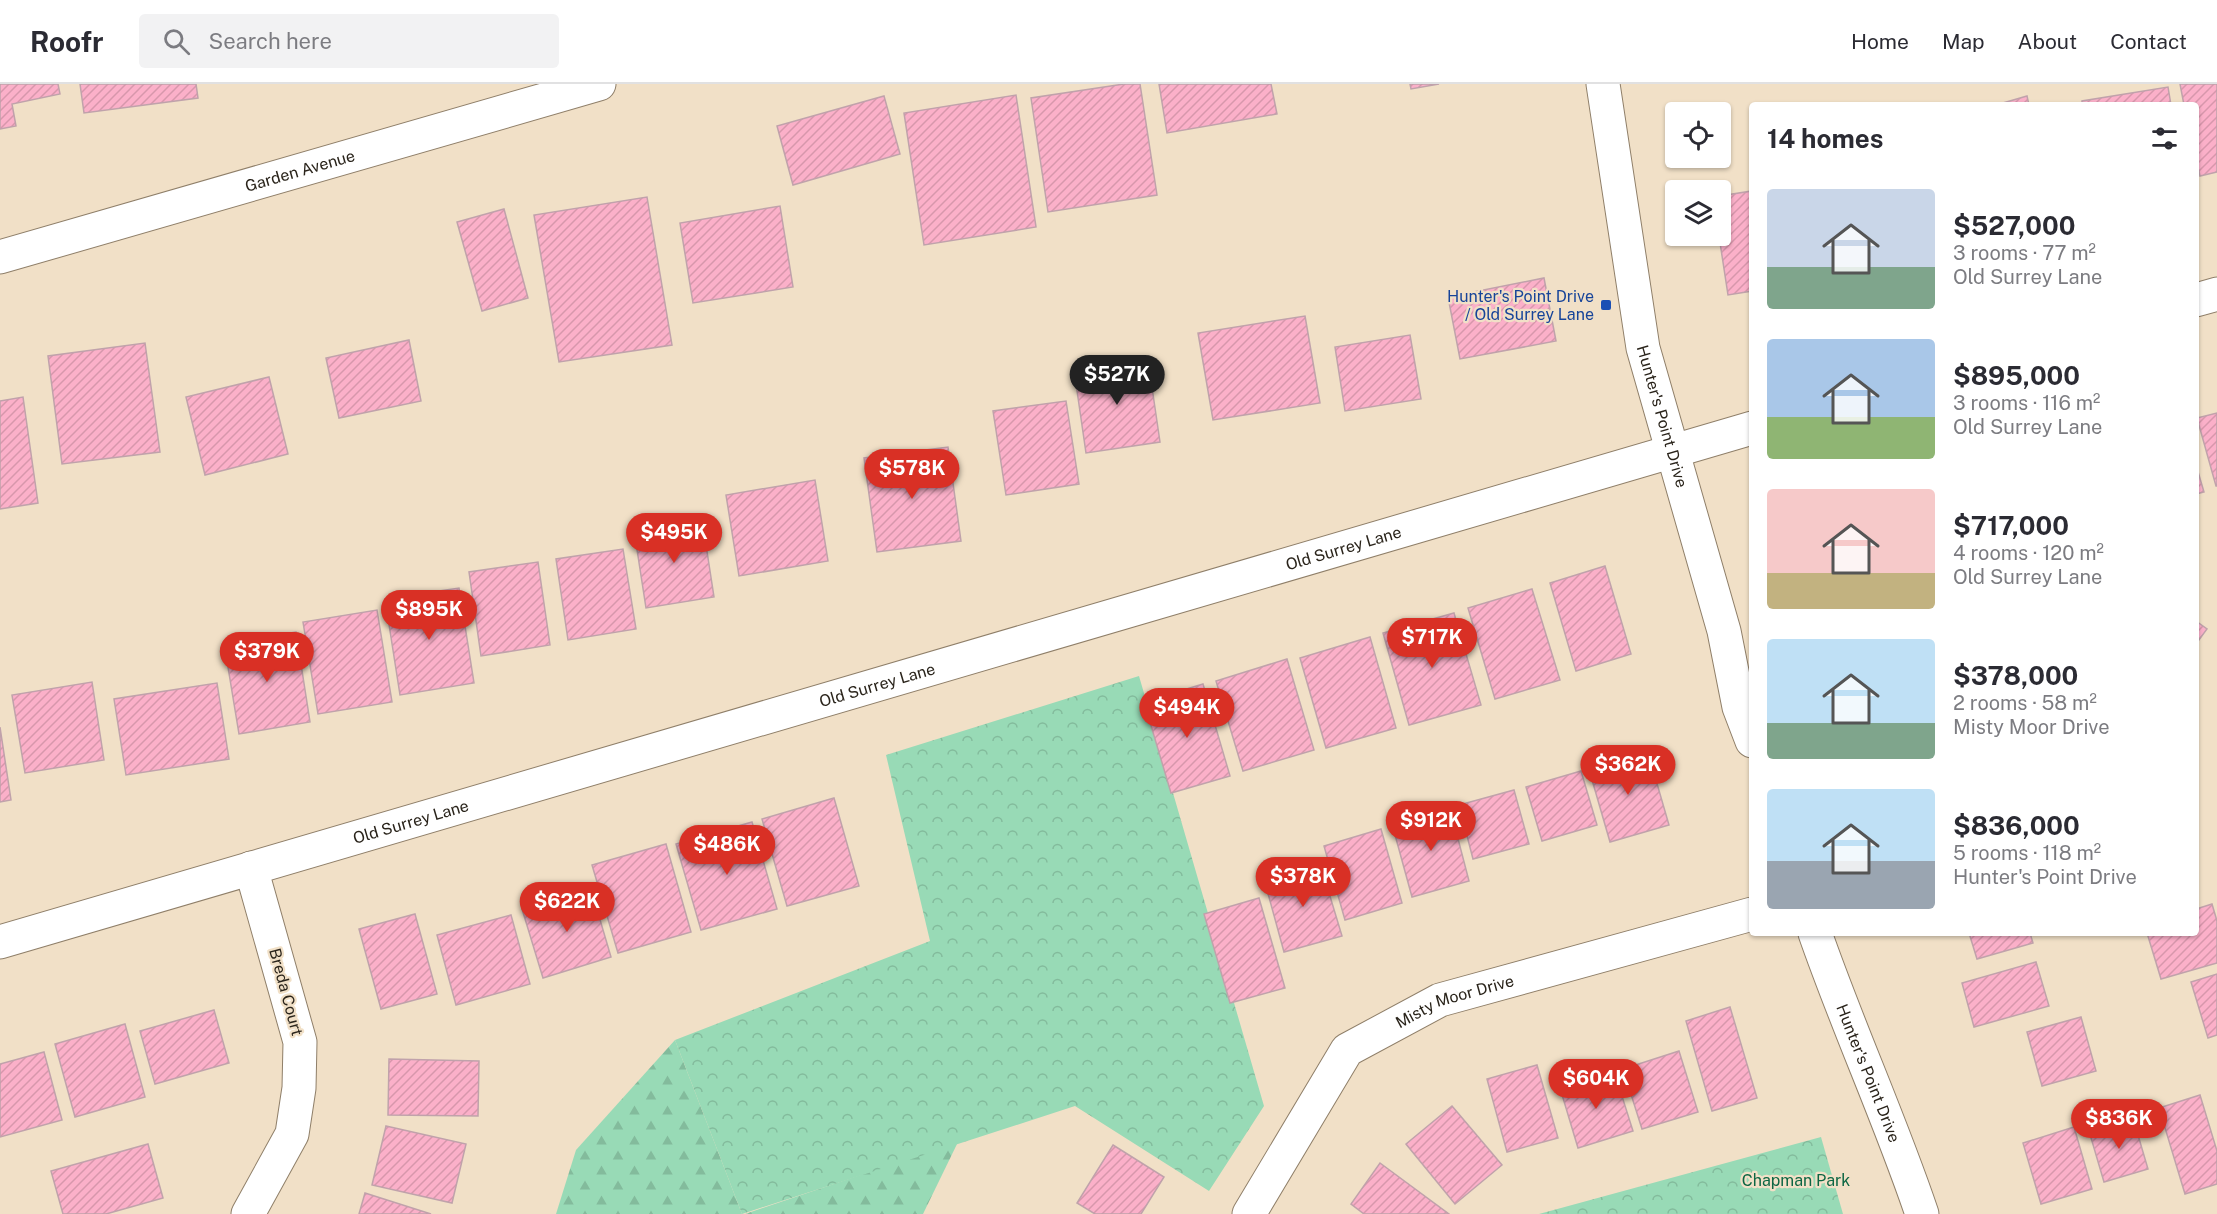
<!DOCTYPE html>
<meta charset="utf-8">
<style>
:root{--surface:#fff;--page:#f2f2f3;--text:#2b2b33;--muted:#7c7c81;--line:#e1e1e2;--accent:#d93025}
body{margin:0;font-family:"Public Sans",sans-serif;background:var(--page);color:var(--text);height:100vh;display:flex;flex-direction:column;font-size:22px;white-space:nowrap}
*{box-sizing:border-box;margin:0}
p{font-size:20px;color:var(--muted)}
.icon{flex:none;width:33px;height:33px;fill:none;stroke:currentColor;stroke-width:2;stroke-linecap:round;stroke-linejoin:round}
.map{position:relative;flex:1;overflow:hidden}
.details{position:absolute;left:1749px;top:18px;width:450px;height:834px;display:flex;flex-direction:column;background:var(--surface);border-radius:6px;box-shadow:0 2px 4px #0004}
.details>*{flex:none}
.fabs{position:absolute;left:1665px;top:18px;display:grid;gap:12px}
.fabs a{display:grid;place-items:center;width:66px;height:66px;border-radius:6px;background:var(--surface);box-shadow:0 2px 4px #0004;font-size:30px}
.price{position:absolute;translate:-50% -51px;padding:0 14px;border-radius:21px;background:var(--accent);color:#fff;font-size:20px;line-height:39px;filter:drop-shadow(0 2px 3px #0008)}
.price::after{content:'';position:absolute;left:50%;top:36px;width:18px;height:14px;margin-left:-9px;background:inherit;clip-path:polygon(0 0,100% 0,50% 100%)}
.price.selected{background:#222;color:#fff}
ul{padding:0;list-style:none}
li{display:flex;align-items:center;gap:18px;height:150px;padding:0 18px}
li span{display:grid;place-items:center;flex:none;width:168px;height:120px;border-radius:6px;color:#555}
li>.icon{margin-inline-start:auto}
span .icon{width:72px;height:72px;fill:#fffc;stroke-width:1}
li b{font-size:26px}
h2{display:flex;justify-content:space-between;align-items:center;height:72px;padding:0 18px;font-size:26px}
header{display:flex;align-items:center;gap:36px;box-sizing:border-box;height:84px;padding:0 30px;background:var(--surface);border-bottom:2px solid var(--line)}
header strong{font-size:28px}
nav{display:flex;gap:33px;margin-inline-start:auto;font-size:21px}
.search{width:420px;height:54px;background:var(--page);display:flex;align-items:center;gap:15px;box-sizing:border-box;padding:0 21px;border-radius:6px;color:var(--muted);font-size:22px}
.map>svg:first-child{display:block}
</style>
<header>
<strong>Roofr</strong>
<div class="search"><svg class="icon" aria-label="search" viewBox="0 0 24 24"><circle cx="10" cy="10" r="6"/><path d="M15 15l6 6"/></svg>Search here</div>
<nav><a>Home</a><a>Map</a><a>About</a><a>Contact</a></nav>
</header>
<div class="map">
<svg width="2217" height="1130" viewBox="0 0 2217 1130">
<defs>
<pattern id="forest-firs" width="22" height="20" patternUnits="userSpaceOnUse" patternTransform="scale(1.5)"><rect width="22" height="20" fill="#98dab6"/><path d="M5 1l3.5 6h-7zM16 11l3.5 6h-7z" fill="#83bb9c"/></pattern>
<pattern id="park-crowns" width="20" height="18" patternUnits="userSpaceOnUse" patternTransform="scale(1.5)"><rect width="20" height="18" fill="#98dab6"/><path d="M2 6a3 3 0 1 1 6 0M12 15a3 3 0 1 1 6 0" fill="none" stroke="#83bb9c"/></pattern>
<pattern id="building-hatch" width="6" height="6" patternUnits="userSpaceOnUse" patternTransform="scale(1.5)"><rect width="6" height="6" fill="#fbb0c9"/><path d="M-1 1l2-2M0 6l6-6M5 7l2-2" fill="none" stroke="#d797ac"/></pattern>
</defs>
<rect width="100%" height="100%" fill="#f1e0c7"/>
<g fill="url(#forest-firs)">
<path d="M675,956l67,174h-186l20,-64z"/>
<path d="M958,1058l-35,72h-178z"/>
</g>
<g fill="url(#park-crowns)">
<path d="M1139,592l125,430 -55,85 -134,-85 -333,108 -67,-174 255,-99 -44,-186z"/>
<path d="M1821,1053l22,77h-304z"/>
</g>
<g fill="url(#building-hatch)" stroke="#c0a2ab" stroke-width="1.5">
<path d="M0,0h58l2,10 -48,10 4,22 -16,3z"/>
<path d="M80,0h116l2,14 -114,15z"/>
<path d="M1124,0h16l17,111 -109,17 -17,-114z"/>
<path d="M1159,0h112l6,30 -110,19z"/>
<path d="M1410,0h29l-28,5z"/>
<path d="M2180,0h37v88l-17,4 -4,-17v-54h-12z"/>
<path d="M2168,3l3,18h-89v-4z"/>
<path d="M1016,11l20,132 -112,18 -20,-132z"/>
<path d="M884,12l16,58 -107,31 -16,-59z"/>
<path d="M2027,12l2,9h-33z"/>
<path d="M1752,107v100l-24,4 -9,-59 1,-40z"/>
<path d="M647,113l25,148 -113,17 -25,-147z"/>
<path d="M780,122l13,81 -100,16 -13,-80z"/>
<path d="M504,125l24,89 -46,13 -25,-89z"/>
<path d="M1544,194l12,63 -96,18 -12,-62z"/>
<path d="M1305,232l15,87 -107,17 -15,-87z"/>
<path d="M1410,251l11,64 -76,12 -10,-64z"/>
<path d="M409,256l12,61 -82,17 -13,-60z"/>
<path d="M145,259l15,109 -98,12 -14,-108z"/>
<path d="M1148,276l12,82 -74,11 -12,-83z"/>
<path d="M269,293l19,77 -83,21 -19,-78z"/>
<path d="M23,313l15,106 -38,6v-108z"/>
<path d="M1066,317l13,83 -73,11 -13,-84z"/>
<path d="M2217,329v73h-1l-19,-68z"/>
<path d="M948,363l13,94 -84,11 -13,-94z"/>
<path d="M2196,381l8,27 -8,2z"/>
<path d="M815,396l13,81 -89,15 -13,-81z"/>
<path d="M702,435l12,78 -68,11 -12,-78z"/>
<path d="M623,465l13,80 -68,11 -12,-81z"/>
<path d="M538,478l12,83 -69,11 -12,-84z"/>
<path d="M1605,482l26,88 -55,17 -26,-88z"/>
<path d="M459,504l15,95 -74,12 -15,-96z"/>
<path d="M1532,505l28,91 -65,19 -27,-91z"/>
<path d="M377,526l15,92 -74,12 -15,-92z"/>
<path d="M1454,529l27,92 -72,20 -26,-92z"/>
<path d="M2196,537l11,8 -11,15z"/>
<path d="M296,548l14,90 -71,12 -15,-91z"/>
<path d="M1370,553l26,91 -70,20 -26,-90z"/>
<path d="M1287,575l27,91 -71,21 -27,-90z"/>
<path d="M92,598l12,78 -79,13 -13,-78z"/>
<path d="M217,599l12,76 -103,16 -12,-76z"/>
<path d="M1203,600l27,92 -59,17 -27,-91z"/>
<path d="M0,643l11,73 -11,2z"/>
<path d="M1647,665l22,76 -59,17 -22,-76z"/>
<path d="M1581,687l16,54 -55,16 -16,-54z"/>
<path d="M1514,706l15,54 -56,15 -14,-54z"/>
<path d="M834,714l25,88 -72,20 -25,-87z"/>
<path d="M1450,724l19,73 -57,16 -20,-73z"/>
<path d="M752,738l25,87 -76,21 -25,-86z"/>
<path d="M1381,745l21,74 -57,17 -21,-74z"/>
<path d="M666,760l25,88 -73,21 -26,-88z"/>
<path d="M1320,779l22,73 -58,16 -20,-73z"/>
<path d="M591,805l20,68 -68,21 -21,-69z"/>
<path d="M1259,814l26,90 -55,15 -26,-89z"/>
<path d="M2212,820l5,17v42l-56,16 -14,-46h49v-24z"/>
<path d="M415,830l22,80 -56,15 -22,-80z"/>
<path d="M511,831l19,69 -74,21 -19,-70z"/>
<path d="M1969,849h61l3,10 -56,16z"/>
<path d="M2036,878l13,44 -75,21 -12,-44z"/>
<path d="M2217,890v61l-9,3 -17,-56z"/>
<path d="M1730,923l27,91 -45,13 -26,-90z"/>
<path d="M214,926l15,53 -74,21 -15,-53z"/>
<path d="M2081,933l15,54 -54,15 -15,-54z"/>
<path d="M125,940l20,73 -70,20 -20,-73z"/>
<path d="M1679,967l19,61 -56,17 -19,-60z"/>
<path d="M44,968l18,68 -62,17v-73z"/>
<path d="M389,975l90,2 -1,55 -90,-1z"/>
<path d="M1537,981l21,73 -51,14 -20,-73z"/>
<path d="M1614,987l19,60 -55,17 -18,-60z"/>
<path d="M2200,1011l17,56v33l-32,10 -26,-86z"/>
<path d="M1452,1022l50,59 -47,39 -49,-60z"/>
<path d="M2133,1034l15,51 -44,13 -15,-51z"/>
<path d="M386,1042l80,18 -14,59 -80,-18z"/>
<path d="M2074,1043l18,62 -51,15 -18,-61z"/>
<path d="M148,1060l15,54 -57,16h-43l-12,-43z"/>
<path d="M1113,1061l51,32 -23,37h-46l-18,-11z"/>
<path d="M1380,1079l69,51h-85l-13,-10z"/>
<path d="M365,1109l66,21h-72z"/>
</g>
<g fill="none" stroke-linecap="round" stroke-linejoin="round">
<g stroke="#8f7f69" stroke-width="35">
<g id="street">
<path id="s1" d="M1603,0l40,264 81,283 15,76 13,34"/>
<path id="s2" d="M0,173l599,-173"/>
<path d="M2196,216l21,-6"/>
<path id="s3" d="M1815,849c33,95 75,186 107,281"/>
<path id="s4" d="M0,858l1752,-514"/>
<path d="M248,1130l44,-80 7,-46 1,-46 -49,-174"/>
<path id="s5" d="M1249,1130l98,-164 93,-50 312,-86"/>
</g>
</g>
<use href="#street" stroke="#fff" stroke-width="33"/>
</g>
<rect fill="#1a4fb4" stroke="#f1e0c7" stroke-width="2" x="1600" y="215" width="12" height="12" rx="3"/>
<g text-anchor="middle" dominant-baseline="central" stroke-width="4.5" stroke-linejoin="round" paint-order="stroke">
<g font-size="16" fill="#2a241b" stroke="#f1e0c7">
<text stroke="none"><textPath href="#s2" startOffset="312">Garden Avenue</textPath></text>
<text stroke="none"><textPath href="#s1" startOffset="338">Hunter's Point Drive</textPath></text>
<text stroke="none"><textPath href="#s4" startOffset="1400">Old Surrey Lane</textPath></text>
<text stroke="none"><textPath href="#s4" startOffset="914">Old Surrey Lane</textPath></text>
<text stroke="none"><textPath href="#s4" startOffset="428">Old Surrey Lane</textPath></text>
<text transform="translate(286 908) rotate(75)">Breda Court</text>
<text stroke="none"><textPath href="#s5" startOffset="310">Misty Moor Drive</textPath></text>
<text stroke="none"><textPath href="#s3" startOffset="150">Hunter's Point Drive</textPath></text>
</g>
<g font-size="16" fill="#164399" stroke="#f1e0c7" text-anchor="end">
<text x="1594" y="212">Hunter's Point Drive<tspan x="1594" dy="18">/ Old Surrey Lane</tspan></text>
</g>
<g font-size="16" fill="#0c6643" stroke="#f1e0c7">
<text x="1796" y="1096">Chapman Park</text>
</g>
</g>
</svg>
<div class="fabs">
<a><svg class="icon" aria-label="locate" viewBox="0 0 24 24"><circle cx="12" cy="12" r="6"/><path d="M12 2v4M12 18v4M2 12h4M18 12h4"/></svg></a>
<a><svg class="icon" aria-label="layers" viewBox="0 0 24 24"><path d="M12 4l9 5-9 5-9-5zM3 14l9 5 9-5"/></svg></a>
</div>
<b class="price selected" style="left:1117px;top:322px">$527K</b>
<b class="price" style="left:912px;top:416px">$578K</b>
<b class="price" style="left:674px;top:480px">$495K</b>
<b class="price" style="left:429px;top:557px">$895K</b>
<b class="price" style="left:1432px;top:585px">$717K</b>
<b class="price" style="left:267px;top:599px">$379K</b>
<b class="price" style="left:1187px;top:655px">$494K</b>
<b class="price" style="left:1628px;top:712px">$362K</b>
<b class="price" style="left:1431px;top:768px">$912K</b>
<b class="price" style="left:727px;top:792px">$486K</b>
<b class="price" style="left:1303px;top:824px">$378K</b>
<b class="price" style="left:567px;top:849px">$622K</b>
<b class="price" style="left:1596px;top:1026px">$604K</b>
<b class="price" style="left:2119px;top:1066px">$836K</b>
<section class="details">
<h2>14 homes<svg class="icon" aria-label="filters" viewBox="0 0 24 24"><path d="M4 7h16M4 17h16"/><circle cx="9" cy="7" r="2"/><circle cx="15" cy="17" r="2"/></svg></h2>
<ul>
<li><span style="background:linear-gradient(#c9d6e8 65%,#7fa58c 0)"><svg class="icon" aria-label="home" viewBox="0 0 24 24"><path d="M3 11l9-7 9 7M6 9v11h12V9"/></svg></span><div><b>$527,000</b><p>3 rooms · 77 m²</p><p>Old Surrey Lane</p></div></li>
<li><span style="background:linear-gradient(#a9c7e8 65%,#8fb573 0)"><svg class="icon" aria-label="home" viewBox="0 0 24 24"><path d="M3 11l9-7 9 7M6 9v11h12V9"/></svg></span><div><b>$895,000</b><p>3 rooms · 116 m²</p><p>Old Surrey Lane</p></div></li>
<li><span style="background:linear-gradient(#f6c9c9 70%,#c2b280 0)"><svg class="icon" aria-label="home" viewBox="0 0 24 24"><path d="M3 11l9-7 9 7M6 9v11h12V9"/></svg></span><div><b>$717,000</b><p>4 rooms · 120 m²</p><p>Old Surrey Lane</p></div></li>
<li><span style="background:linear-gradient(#bfe0f5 70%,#7fa58c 0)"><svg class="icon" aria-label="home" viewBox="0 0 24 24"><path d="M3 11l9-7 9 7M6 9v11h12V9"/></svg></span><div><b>$378,000</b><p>2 rooms · 58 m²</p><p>Misty Moor Drive</p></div></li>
<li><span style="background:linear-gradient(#bfe0f5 60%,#9aa5b1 0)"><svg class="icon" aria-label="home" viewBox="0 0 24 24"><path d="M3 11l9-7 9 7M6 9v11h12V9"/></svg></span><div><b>$836,000</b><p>5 rooms · 118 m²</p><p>Hunter's Point Drive</p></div></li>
</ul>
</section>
</div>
